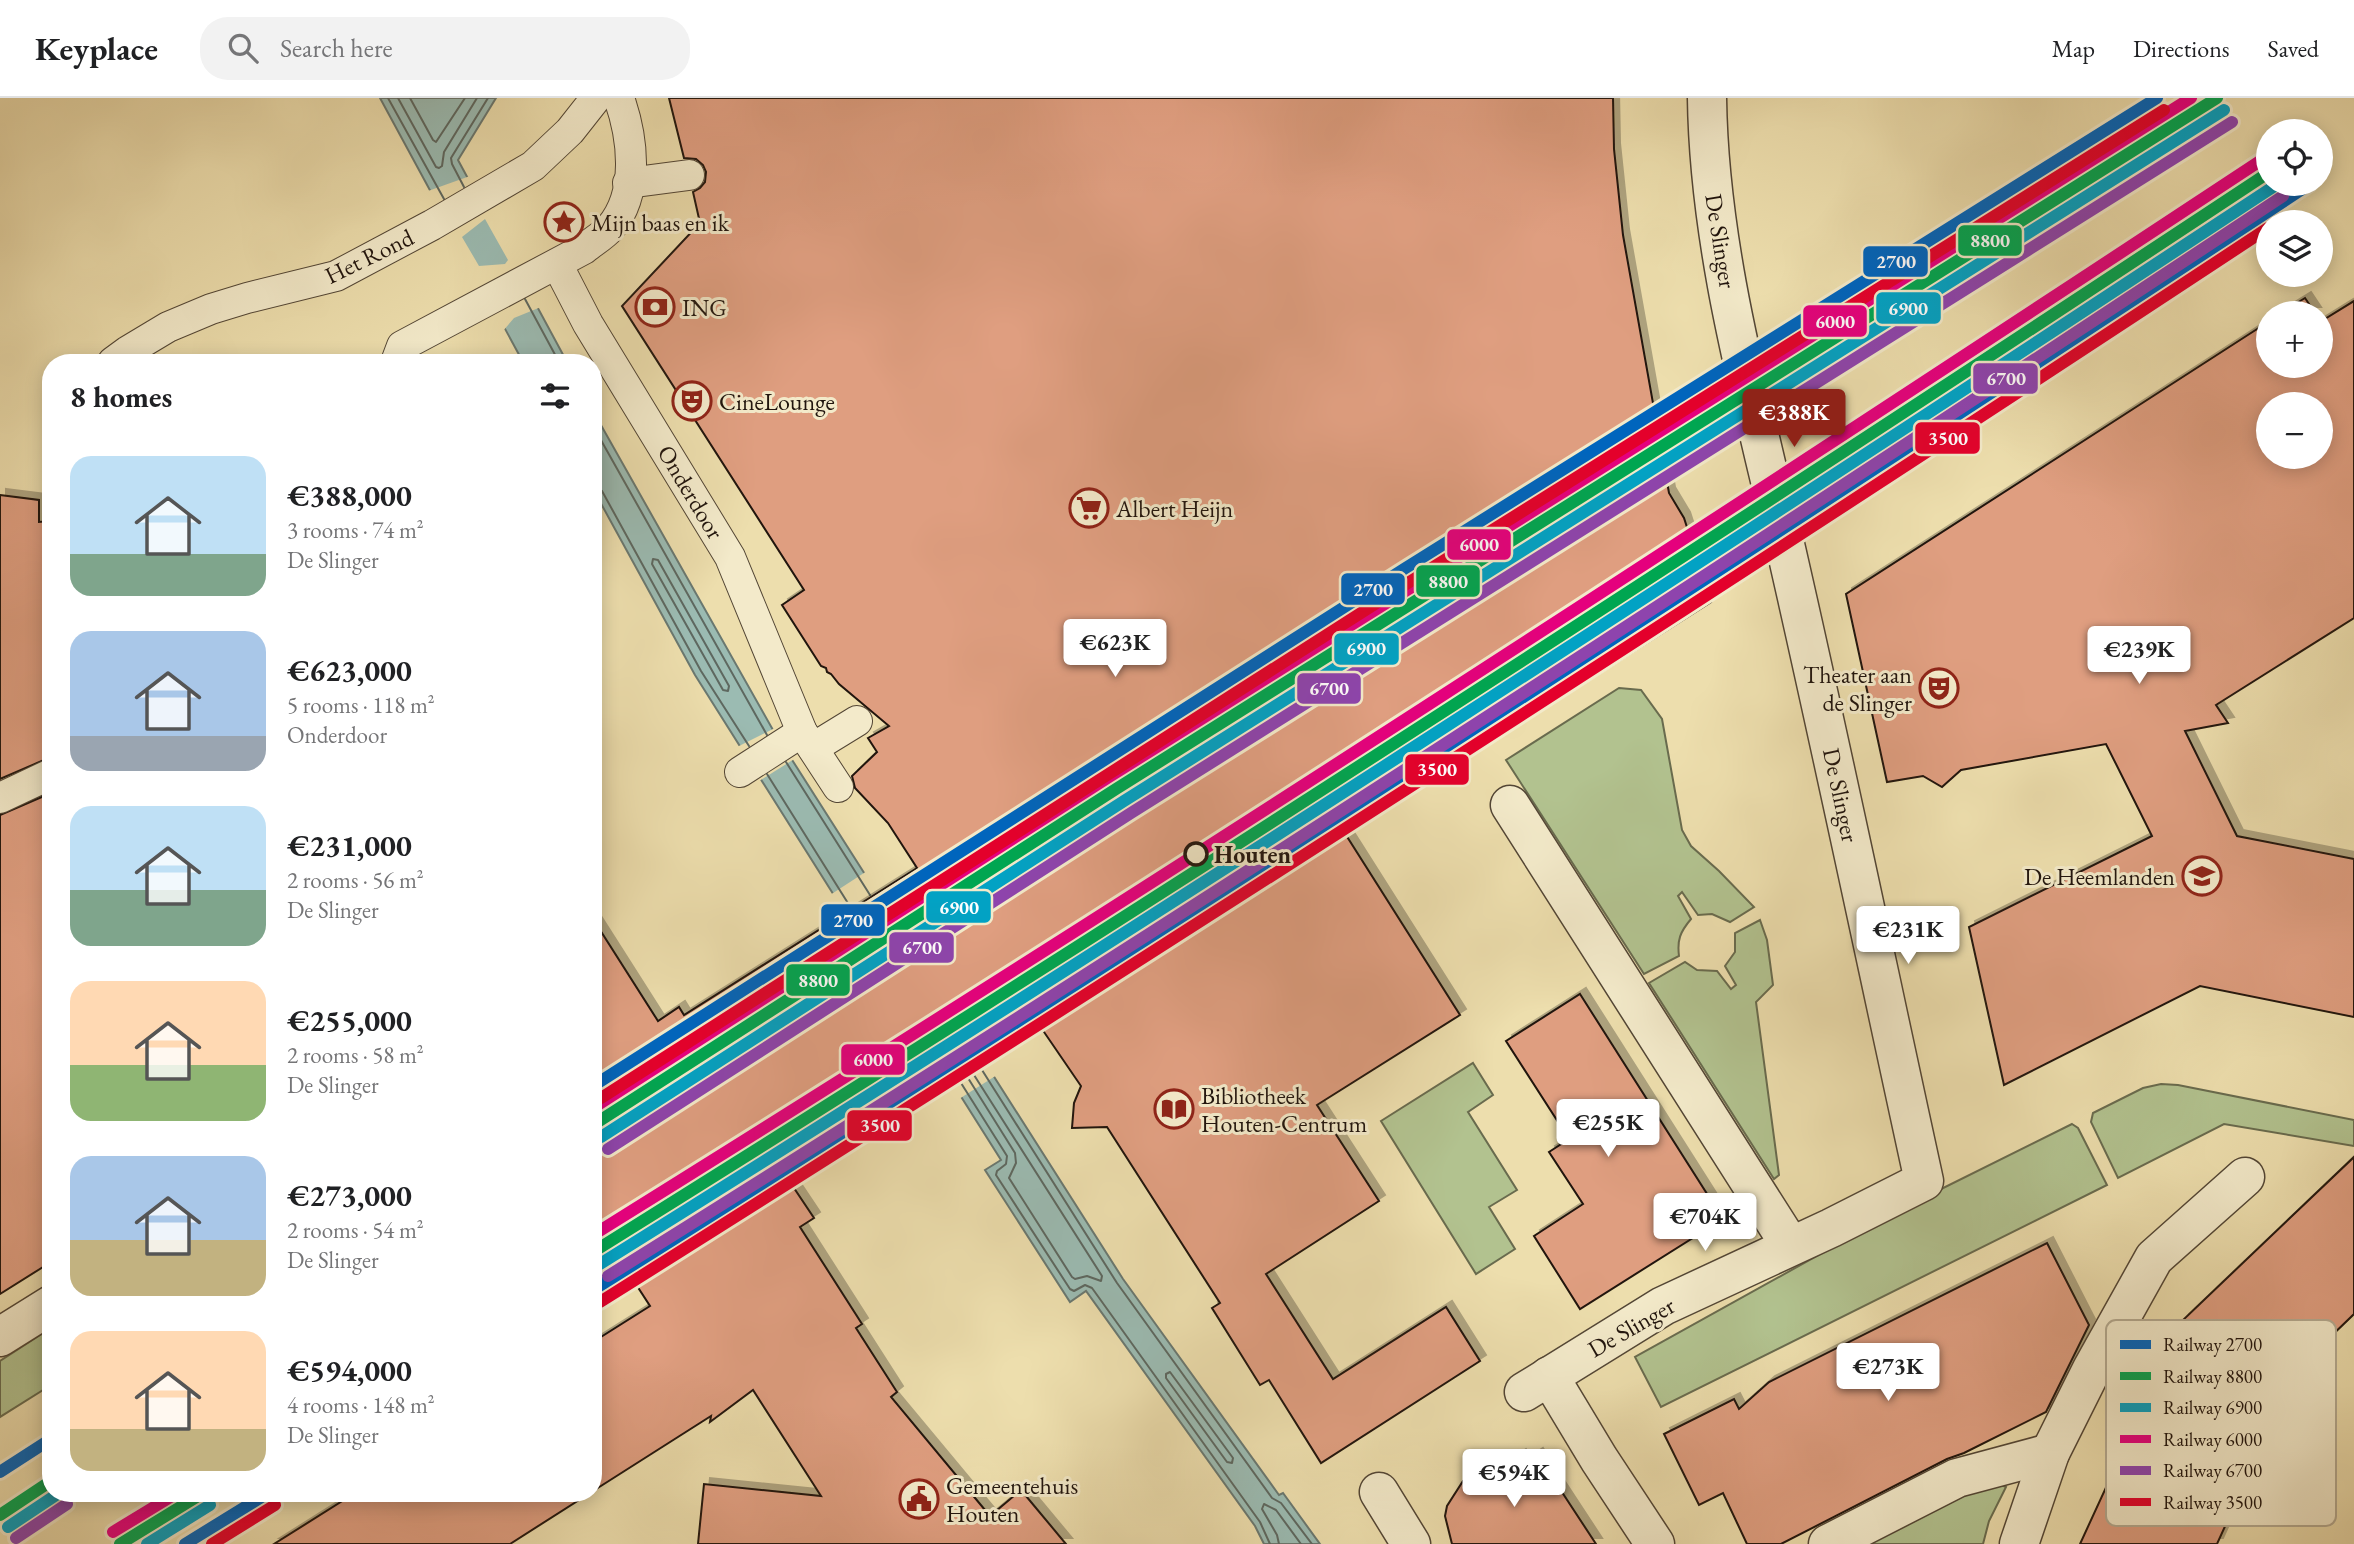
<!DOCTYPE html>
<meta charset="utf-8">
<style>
:root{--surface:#fff;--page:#f2f2f2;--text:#202124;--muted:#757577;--line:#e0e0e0;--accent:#8f2418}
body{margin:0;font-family:"EB Garamond",serif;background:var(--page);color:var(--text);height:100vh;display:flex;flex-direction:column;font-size:26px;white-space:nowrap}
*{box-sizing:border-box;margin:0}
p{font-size:23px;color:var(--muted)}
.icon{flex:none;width:38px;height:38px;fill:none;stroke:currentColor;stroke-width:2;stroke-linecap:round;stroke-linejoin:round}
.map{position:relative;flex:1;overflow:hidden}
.panel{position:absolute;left:42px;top:256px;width:560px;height:1148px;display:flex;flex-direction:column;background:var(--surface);border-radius:28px;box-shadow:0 4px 18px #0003}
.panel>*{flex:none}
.buttons{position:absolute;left:2256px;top:21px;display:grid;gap:14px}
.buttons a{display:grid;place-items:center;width:77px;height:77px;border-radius:50%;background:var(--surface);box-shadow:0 4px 18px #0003;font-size:35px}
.price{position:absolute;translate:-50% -60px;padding:0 16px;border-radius:7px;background:#fff;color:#222;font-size:23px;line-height:46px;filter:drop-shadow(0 2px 4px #0008)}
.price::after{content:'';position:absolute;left:50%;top:42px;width:21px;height:16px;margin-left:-10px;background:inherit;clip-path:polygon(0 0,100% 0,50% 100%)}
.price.on{background:var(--accent);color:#fff}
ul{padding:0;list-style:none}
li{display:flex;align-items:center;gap:21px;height:175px;padding:0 28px}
li span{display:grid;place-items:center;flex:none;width:196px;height:140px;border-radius:21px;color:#555}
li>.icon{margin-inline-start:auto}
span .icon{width:84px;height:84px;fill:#fffc;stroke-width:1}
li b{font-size:30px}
h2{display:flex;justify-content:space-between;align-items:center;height:84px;padding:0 28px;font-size:30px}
header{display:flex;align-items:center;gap:42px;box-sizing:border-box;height:98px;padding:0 35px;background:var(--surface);border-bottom:2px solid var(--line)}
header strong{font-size:33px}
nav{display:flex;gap:38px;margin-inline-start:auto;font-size:24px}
.search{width:490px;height:63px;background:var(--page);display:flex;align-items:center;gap:18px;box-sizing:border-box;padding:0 24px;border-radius:28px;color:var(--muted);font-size:26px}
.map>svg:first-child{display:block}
</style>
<header>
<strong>Keyplace</strong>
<div class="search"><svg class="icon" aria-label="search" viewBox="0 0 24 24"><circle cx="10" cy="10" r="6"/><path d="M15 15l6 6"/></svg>Search here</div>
<nav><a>Map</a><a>Directions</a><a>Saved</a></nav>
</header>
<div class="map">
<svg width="2354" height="1446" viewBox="0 0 2354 1446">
<defs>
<filter id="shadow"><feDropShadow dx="6" dy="-6" stdDeviation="0" flood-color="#0004"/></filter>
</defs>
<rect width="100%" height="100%" fill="#eddead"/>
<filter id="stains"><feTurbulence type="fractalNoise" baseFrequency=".00286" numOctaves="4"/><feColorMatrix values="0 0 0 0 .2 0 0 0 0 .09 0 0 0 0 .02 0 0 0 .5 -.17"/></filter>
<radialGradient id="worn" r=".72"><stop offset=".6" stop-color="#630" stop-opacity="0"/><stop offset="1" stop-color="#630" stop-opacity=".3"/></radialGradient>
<g fill="#b2c28f" stroke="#696b4e" stroke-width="2">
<path d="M1619,590l22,2 21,29 20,111 9,16 28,25 35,36 -24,15 -18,-8 -14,1 -16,-23 -4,4 13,23c-11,13 -14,21 -12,37l-35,18 -138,-214z"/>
<path d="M1760,822l7,20 6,45 -17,17 23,173 -5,4 -125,-196 36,-21 12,8 20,1 14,18 5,-4 -11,-19 10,-14v-19z"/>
<path d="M1473,965l20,32 -25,17 49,78 -28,17 26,42 -39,25 -95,-153z"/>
<path d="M2161,986l17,1 176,35v26l-130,-22 -106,54 -27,-56 2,-9 50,-25z"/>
<path d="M2072,1026l6,4 29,57 -446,222 -26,-50 270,-150z"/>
<path d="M51,1230v57l-51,32v-56z"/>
<path d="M1993,1383l13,6 -17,34 -6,23h-114z"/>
</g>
<g fill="#9bbbb2" stroke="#6a7870" stroke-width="2">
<path d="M380,0h116l-38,62 109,202h-44z"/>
<path d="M593,313l180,319 350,549 156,216 4,-2 37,51h-56l-9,-18 -169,-235 -16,11 -85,-132 16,-10 -306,-485 -102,-186z"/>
</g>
<g fill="#eddead" fill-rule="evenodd">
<path d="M470,78l71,131 -27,11 -11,13 -75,-140zM485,121l23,41 -3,4 -26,2 -17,-29z"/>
<path d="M775,630l21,30 -37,23 -22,-34z"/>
<path d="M867,773l130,204 -38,24 -129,-204z"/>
</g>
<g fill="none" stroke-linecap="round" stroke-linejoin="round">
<g stroke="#5e6860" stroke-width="2">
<path d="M388,0l56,101"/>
<path d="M398,0l38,69 3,1 3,-2 2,-14 33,-54"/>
<path d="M410,0l23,42 3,2 29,-44"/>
<path d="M464,89l-12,-23 -1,-6 37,-60"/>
<path d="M525,201l34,63"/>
<path d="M593,328l174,309"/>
<path d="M593,389l9,4 99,180 48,75"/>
<path d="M653,461l5,1 71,126 -1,5 -5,-1 -71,-126z"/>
<path d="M786,664l84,133"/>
<path d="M767,676l84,134"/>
<path d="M982,972l135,213 155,215 9,5 31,41"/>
<path d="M968,980l47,75 1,10 -7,15 63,99 3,2 12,-3 14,5 1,-5 -128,-201"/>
<path d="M961,985l46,73 -1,8 -9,7 -1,4 74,114 4,2 11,-6 7,3 168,234 10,22"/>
<path d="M1170,1274l63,86 -1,5 -5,-1 -61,-84v-4z"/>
<path d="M1279,1446l-2,-9 -15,-26 2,-5 12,6 25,34"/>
</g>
</g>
<g fill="#df9e80" stroke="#20140d" stroke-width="2" fill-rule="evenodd" filter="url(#shadow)">
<path d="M669,0h944l1,51 9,86 46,258 15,25 27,84 -365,233 114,180 -143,90 62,96 -113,73 67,105 113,-72 34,54 -159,102 -52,-83 -9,5 -48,-77 8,-5 -113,-176 -35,1 2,-25 7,-17 -39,-57 -248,159 20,30 -14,9 62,97 -6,4 41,64 -6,5 99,119 31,-26 45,54h-368l6,-60 117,12 -68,-106 -43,32 1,-6 -118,75v-149l57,-36 -57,-88v-299l65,102 21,-14 5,8 233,-147 -29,-45 -33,-35 -3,-12 25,-24 -9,-14 21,-12 -50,-42 -8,-10 -4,-2 -1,-4 -5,-2 -39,-61 22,-15 -182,-284 78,-83 -7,-31 7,-4 5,-6 1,-10 -3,-7 -7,-6 -12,-1z"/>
<path d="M2305,200l10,15h-34z"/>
<path d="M2354,203v317l-138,87 12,18 -43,8 52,105 117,23v158l-154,-31 -196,99 -35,-158 183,-91 -46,-92 -145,26 -19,17 -19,-11 -36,6 -41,-188 422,-272v44h52v-44zM2268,306h52v53h-52z"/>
<path d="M0,397l39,5v22l12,-1v236l-51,22z"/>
<path d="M51,695v469l-51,32v-479z"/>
<path d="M1580,896l143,225 -143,90 -46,-73 49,-32 -34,-52 20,-13 -63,-98z"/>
<path d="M2354,1059v157l-58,56 -79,174h-137l103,-224z"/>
<path d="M2047,1145l42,82 -43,87 -82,41 -17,6 -166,85h-34l-24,-51 -24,12 -35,-71 70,-35 5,10 30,-27z"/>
<path d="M1537,1356l59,90h-144l-7,-28 2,-10 16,-25 19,-13 6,8 32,-21 5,7z"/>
<path d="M355,1395h235l-80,51h-236z"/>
</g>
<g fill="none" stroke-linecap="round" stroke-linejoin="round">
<g stroke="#534635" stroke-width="32">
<g id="pedestrian">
<path d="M628,85l61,-8"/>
<path d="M557,166l31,60 142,233 72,175 36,55"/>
<path d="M113,264l15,-11 40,-24 43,-18 36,-11 89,-22 96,-51 101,-59 37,-35 26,-33"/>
<path d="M396,264l6,-16 182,-97c8,-7 19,-13 26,-21 30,-35 23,-90 9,-130"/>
<path d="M813,650l44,-27"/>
<path d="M740,674l62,-40"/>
<path d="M0,700l51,-24"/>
</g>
</g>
<g stroke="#534635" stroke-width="41">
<g id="minor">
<path d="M1510,707l280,440"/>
<path d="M0,1239l51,-32"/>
<path d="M1549,1278l50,83 56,85"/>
<path d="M1524,1294l139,-86 168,-78 93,-47c-45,-206 -88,-413 -135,-619 -34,-152 -80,-308 -82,-464"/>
<path d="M1379,1394l32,52"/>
<path d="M1828,1446l129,-66 93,-25"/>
<path d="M2019,1446l31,-91 42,-84 62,-111 91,-81"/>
</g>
</g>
<use href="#pedestrian" stroke="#f3eaca" stroke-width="30"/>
<use href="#minor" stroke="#f3eaca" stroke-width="38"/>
<g stroke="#f3eaca" stroke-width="18">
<g id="rail-1">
<path d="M593,988l811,-517 753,-471"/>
<path d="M593,1192c577,-362 1148,-732 1717,-1106"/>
<path d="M0,1374l51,-33"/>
<path d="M185,1446l83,-51"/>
</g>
</g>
<g stroke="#f3eaca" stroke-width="18">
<g id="rail-2">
<path d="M593,1027l523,-336 1101,-691"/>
<path d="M593,1154c564,-352 1121,-713 1675,-1079"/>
<path d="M0,1417l51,-34"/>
<path d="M120,1446l83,-51"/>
</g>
</g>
<g stroke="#f3eaca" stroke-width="18">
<g id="rail-3">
<path d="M601,1039l523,-336 1100,-691"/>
<path d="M600,1166c564,-352 1121,-714 1676,-1079"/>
<path d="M8,1429l51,-34"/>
<path d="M147,1446l63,-39"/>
</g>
</g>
<g stroke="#f3eaca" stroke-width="18">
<g id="rail-4">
<path d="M593,1010l516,-331 1082,-679"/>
<path d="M593,1137c561,-349 1115,-710 1667,-1074"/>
<path d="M113,1434l64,-39"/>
</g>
</g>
<g stroke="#f3eaca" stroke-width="18">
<g id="rail-5">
<path d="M608,1051l523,-336 1101,-691"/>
<path d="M608,1178c564,-352 1121,-714 1675,-1080"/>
<path d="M16,1440l51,-34"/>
</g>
</g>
<g stroke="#f3eaca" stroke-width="18">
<g id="rail-6">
<path d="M601,1000l810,-517 753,-471"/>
<path d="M600,1204c560,-352 1116,-710 1668,-1074"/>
<path d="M212,1446l63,-39"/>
</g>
</g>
<use href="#rail-1" stroke="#0065bd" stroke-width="12"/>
<use href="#rail-2" stroke="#00a651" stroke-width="12"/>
<use href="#rail-3" stroke="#02a2c4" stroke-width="12"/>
<use href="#rail-4" stroke="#e5007d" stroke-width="12"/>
<use href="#rail-5" stroke="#8e44ad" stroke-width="12"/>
<use href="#rail-6" stroke="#e4002b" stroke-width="12"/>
</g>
<defs>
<g id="sight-ring" transform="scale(2.0125)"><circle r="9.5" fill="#f3eaca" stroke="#8f2418" stroke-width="1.5"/><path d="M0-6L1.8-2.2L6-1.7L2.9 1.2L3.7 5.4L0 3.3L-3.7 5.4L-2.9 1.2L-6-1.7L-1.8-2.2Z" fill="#8f2418"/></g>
<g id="bank-ring" transform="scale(2.0125)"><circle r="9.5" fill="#f3eaca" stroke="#8f2418" stroke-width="1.5"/><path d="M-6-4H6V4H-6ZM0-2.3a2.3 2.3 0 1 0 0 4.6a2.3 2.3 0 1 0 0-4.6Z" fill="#8f2418"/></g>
<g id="theatre-ring" transform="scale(2.0125)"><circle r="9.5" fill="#f3eaca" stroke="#8f2418" stroke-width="1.5"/><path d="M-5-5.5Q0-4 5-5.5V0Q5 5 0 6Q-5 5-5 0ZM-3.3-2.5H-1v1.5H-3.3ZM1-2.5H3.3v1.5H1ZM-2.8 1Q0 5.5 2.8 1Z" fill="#8f2418"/></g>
<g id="supermarket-ring" transform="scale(2.0125)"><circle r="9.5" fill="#f3eaca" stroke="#8f2418" stroke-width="1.5"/><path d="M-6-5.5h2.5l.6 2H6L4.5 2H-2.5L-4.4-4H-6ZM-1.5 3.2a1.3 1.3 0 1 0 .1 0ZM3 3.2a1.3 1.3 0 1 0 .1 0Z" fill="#8f2418"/></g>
<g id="school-ring" transform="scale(2.0125)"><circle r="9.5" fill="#f3eaca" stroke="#8f2418" stroke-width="1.5"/><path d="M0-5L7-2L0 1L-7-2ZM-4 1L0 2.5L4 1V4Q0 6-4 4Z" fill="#8f2418"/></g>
<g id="library-ring" transform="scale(2.0125)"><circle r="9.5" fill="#f3eaca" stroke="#8f2418" stroke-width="1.5"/><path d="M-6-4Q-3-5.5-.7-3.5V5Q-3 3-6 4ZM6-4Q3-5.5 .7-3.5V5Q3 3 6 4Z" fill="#8f2418"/></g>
<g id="civic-ring" transform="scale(2.0125)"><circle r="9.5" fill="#f3eaca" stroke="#8f2418" stroke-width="1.5"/><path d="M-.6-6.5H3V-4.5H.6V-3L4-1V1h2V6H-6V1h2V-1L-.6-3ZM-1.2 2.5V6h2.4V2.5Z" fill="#8f2418"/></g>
</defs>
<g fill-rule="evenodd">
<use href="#sight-ring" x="564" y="124"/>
<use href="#bank-ring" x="655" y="209"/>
<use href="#theatre-ring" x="692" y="303"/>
<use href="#supermarket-ring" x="1089" y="410"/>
<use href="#theatre-ring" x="1939" y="590"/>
<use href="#school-ring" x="2202" y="778"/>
<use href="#library-ring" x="1174" y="1011"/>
<use href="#civic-ring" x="919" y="1401"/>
</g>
<circle fill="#f3eaca" stroke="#20140d" stroke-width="3.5" cx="1196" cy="756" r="11"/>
<g text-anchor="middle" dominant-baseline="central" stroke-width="6" stroke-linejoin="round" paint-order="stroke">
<g font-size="24" fill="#20140d" stroke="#f3eaca" text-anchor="start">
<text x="591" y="124">Mijn baas en ik</text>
<text x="682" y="209">ING</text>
<text x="719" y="303">CineLounge</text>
<text x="1116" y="410">Albert Heijn</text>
<text x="1912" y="576" text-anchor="end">Theater aan<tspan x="1912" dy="28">de Slinger</tspan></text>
<text x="2175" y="778" text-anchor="end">De Heemlanden</text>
<text x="1201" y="997">Bibliotheek<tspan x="1201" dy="28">Houten-Centrum</tspan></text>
<text x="946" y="1387">Gemeentehuis<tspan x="946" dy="28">Houten</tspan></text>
</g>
<g font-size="24" fill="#20140d" stroke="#f3eaca">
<text transform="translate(1721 143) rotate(81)">De Slinger</text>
<text transform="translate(369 158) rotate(-26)">Het Rond</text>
<text transform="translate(691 394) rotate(59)">Onderdoor</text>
<text transform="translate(1841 697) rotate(78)">De Slinger</text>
<text transform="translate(1631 1229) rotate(-30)">De Slinger</text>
</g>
<g font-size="24" font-weight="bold" fill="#20140d" stroke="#f3eaca" text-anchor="start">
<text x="1214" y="756">Houten</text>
</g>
</g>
<rect x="2106" y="1222" width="230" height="206" rx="10" fill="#f3eaca" stroke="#b4aa91" stroke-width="2"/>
<rect x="2120" y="1242" width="31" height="9" fill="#0065bd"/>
<rect x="2120" y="1274" width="31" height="8" fill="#00a651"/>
<rect x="2120" y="1305" width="31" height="9" fill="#02a2c4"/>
<rect x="2120" y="1337" width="31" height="8" fill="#e5007d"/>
<rect x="2120" y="1368" width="31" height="9" fill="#8e44ad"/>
<rect x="2120" y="1400" width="31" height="8" fill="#e4002b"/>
<g font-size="19" fill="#20140d">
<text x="2163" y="1253">Railway 2700</text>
<text x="2163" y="1285">Railway 8800</text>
<text x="2163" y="1316">Railway 6900</text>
<text x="2163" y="1348">Railway 6000</text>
<text x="2163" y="1379">Railway 6700</text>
<text x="2163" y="1411">Railway 3500</text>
</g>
<g stroke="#f3eaca" stroke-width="2.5">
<rect x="1957" y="126" width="66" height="33" rx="7" fill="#00a651"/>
<rect x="1862" y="147" width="67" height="33" rx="7" fill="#0065bd"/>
<rect x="1875" y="193" width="67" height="34" rx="7" fill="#02a2c4"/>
<rect x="1802" y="206" width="66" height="34" rx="7" fill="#e5007d"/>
<rect x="1972" y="264" width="67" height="33" rx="7" fill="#8e44ad"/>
<rect x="1914" y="323" width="67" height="34" rx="7" fill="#e4002b"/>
<rect x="1446" y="430" width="66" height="33" rx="7" fill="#e5007d"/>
<rect x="1415" y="466" width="66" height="34" rx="7" fill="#00a651"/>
<rect x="1340" y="474" width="66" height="34" rx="7" fill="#0065bd"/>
<rect x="1333" y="534" width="67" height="34" rx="7" fill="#02a2c4"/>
<rect x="1296" y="574" width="66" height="33" rx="7" fill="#8e44ad"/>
<rect x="1404" y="655" width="66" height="33" rx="7" fill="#e4002b"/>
<rect x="925" y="792" width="67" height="34" rx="7" fill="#02a2c4"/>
<rect x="820" y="805" width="66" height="34" rx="7" fill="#0065bd"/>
<rect x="888" y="833" width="67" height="33" rx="7" fill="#8e44ad"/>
<rect x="785" y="865" width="66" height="34" rx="7" fill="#00a651"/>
<rect x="840" y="945" width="66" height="33" rx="7" fill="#e5007d"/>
<rect x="846" y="1011" width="67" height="33" rx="7" fill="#e4002b"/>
</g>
<g font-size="19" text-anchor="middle" font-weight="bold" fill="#fff">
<text x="1990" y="149">8800</text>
<text x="1896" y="170">2700</text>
<text x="1908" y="217">6900</text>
<text x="1835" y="230">6000</text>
<text x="2006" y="287">6700</text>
<text x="1948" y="347">3500</text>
<text x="1479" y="453">6000</text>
<text x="1448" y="490">8800</text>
<text x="1373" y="498">2700</text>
<text x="1366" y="557">6900</text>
<text x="1329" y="597">6700</text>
<text x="1437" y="678">3500</text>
<text x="959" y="816">6900</text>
<text x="853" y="829">2700</text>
<text x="922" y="856">6700</text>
<text x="818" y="889">8800</text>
<text x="873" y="968">6000</text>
<text x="880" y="1034">3500</text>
</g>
<rect width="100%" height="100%" filter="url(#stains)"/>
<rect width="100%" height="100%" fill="url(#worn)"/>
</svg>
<div class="buttons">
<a><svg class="icon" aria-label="locate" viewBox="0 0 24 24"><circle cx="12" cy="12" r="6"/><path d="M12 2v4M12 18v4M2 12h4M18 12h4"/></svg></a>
<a><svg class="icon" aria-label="layers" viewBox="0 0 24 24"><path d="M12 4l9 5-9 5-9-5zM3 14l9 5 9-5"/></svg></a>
<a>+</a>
<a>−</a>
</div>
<b class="price on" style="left:1794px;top:351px">€388K</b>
<b class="price" style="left:1115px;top:581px">€623K</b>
<b class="price" style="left:2139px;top:588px">€239K</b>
<b class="price" style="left:1908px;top:868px">€231K</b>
<b class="price" style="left:1608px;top:1061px">€255K</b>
<b class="price" style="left:1705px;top:1155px">€704K</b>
<b class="price" style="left:1888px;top:1305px">€273K</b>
<b class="price" style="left:1514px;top:1411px">€594K</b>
<section class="panel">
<h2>8 homes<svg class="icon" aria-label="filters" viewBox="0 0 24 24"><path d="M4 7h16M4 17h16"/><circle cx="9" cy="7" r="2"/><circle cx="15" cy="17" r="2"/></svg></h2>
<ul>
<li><span style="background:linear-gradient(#bfe0f5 70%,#7fa58c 0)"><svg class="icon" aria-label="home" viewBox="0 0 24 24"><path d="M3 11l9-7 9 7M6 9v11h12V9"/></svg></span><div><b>€388,000</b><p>3 rooms · 74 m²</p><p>De Slinger</p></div></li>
<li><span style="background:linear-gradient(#a9c7e8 75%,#9aa5b1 0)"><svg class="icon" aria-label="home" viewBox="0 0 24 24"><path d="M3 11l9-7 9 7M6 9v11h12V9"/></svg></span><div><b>€623,000</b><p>5 rooms · 118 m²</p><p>Onderdoor</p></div></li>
<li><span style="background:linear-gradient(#bfe0f5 60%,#7fa58c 0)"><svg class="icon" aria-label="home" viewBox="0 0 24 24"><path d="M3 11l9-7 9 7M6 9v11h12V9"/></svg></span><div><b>€231,000</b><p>2 rooms · 56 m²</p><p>De Slinger</p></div></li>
<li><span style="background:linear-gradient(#ffd9b3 60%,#8fb573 0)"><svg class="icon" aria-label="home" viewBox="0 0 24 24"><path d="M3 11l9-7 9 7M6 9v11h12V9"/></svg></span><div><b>€255,000</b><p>2 rooms · 58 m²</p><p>De Slinger</p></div></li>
<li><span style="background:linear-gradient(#a9c7e8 60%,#c2b280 0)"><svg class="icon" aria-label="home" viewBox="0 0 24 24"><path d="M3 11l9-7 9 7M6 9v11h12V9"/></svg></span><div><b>€273,000</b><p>2 rooms · 54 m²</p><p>De Slinger</p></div></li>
<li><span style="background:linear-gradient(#ffd9b3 70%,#c2b280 0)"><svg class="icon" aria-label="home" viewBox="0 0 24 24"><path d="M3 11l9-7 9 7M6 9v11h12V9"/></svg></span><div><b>€594,000</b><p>4 rooms · 148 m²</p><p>De Slinger</p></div></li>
</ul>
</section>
</div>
